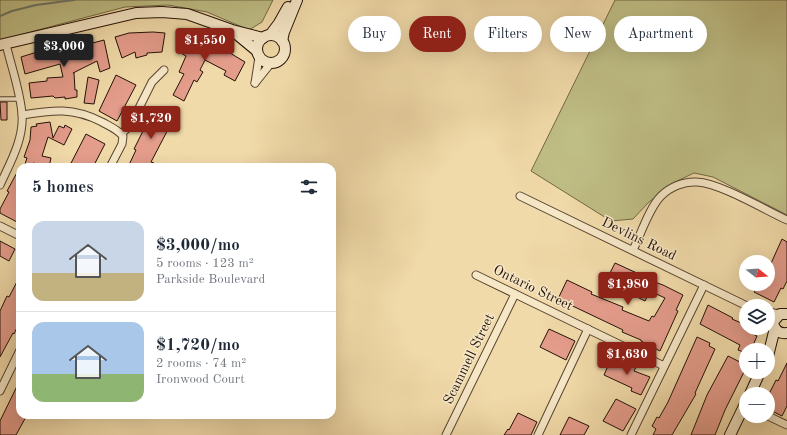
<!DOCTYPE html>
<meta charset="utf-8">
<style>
:root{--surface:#fff;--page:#f2f2f3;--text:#1f2937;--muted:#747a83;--line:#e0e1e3;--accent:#8f2418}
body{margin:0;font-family:"Old Standard TT",serif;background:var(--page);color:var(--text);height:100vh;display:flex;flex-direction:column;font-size:15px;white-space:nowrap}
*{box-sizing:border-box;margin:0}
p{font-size:13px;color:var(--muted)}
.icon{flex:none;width:22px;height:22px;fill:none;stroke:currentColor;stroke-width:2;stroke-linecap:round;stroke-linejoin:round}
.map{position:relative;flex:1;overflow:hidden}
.side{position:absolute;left:16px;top:163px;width:320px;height:256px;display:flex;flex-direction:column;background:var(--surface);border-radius:12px;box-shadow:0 4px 16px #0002}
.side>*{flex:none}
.hud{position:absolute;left:348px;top:16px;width:379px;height:36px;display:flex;gap:8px}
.needle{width:26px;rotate:107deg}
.tools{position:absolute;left:739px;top:255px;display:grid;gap:8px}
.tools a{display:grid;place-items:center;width:36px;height:36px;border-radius:50%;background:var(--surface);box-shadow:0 4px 16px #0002;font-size:20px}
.price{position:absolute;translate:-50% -34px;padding:0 9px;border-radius:4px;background:var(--accent);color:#fff;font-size:13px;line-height:26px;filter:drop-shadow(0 1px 2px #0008)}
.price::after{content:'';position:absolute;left:50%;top:24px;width:12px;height:9px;margin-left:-6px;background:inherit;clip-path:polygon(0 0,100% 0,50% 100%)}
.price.on{background:#222;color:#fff}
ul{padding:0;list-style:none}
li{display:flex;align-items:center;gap:12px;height:100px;padding:0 16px}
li+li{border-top:1px solid var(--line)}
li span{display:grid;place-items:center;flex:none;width:112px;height:80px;border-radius:12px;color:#555}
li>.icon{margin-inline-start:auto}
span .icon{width:48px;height:48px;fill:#fffc;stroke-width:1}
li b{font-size:17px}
h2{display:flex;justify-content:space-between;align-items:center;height:48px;padding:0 16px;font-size:17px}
.tag{padding:0 14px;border-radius:18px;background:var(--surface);box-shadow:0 4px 16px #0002;font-size:14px;line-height:36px}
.tag.on{background:var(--accent);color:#fff}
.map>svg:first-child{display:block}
</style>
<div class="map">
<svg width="787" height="435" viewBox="0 0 787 435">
<rect width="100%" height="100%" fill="#f1daa9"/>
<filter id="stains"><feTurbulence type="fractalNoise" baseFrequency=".005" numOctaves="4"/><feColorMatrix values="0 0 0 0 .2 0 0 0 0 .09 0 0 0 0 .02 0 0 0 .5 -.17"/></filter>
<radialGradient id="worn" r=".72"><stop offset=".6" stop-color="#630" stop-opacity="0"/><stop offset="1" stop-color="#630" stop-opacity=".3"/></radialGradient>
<g fill="#bfbe85" stroke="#726846">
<path d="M0,0h273l-11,22 -13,8 -42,-18 -39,-7 -43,2 -125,33z"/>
<path d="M615,0h172v215l-74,-38 -19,-4 -21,10 -24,19 -16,17 -22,2 -80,-50z"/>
</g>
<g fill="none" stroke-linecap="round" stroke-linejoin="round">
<path stroke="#6b766a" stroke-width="2" d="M0,16l12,-5 24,-6 38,-5"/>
</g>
<g fill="#e49c8b" stroke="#241106">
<path d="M153,32l12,1 -3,19 -15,1v2l-11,3 -1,-6 -13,6 -7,-21 14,-4z"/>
<path d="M189,33l13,7 2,-3 16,9 1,-3 10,6 -1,4 15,9 -10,19 -11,-6 2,-4 -21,-11 -5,10 3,2 -6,10 -3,-2 -10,21 -11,-6 11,-21 -5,-2 7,-16 -7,-4z"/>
<path d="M104,40l6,28 -10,4 -3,-11 -24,12h1l1,17h2v7l-12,2v-2l-10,1 -2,-2 -22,2 -2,-15 18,-2v-3l16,-1 -3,-13 -35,10 -4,-17 42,-13 1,2 5,-1 1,4z"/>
<path d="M116,75l20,10 -19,36 -18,-10z"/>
<path d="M88,77l11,3 -5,24 -10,-1z"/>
<path d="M0,102h7v18h-6z"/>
<path d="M154,109l20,9 -23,44 3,1 -2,4h-24l8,-17 -2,-1z"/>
<path d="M50,122l3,16 6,-12 5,2 1,-3 7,4 -8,16 -16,-8 -6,19 9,2 -2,9 -16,-4 -1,3 -7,-2 2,-6 -3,-1 6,-17 1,-13 6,-1 -1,-2z"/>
<path d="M86,134l19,10 -12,23h-24z"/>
<path d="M20,167v54l-3,-1v2l-17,-9v-4l9,-17 -2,-1z"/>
<path d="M782,239l5,3v39l-4,8 -2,-1 -7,14 -20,-10 4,-8 10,3v-17z"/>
<path d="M0,241l15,8 -6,12 -9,-5z"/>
<path d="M615,263l24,11 -1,2 25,9 20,10 -7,15 2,1 -18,40 -19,-10v-1l-19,-8 1,-2 -65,-31 9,-19 25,12 -1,2 32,13 -1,3 27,11 3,-5 2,1 11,-19 -15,-7 -5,10 -39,-20z"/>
<path d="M20,276v45l-6,13 -1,-1 -13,24v-46l7,-15 2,1z"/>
<path d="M708,305l25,13 -1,1 14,6v6l11,5 -6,14h-5v3l-8,-3 2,-5 -40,-21z"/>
<path d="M549,329l26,12 -9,19 -26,-13z"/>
<path d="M697,337l13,6 -1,3 6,3 -20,44 1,1 -24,41h-19l3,-6 -4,-3 5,-9 2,1 9,-16z"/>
<path d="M728,356l18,9v3l-21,42 -10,25h-24l16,-40z"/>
<path d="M612,357l24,10 -2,4 16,6 -9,18 -10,-4 1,-3 -28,-13z"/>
<path d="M787,363v43l-5,10 -14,-7v-13l8,-16 2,1z"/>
<path d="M20,380v35h7l-11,20h-16v-14z"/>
<path d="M616,399l20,10 -13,22 -20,-10z"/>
<path d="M518,413l19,9 -6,13h-27l4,-6 1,1z"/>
<path d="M569,417l20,9 -5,9h-24z"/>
</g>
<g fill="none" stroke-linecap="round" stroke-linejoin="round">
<g stroke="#57432f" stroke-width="5.5">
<path id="lane" d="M0,99h19"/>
</g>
<g stroke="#57432f" stroke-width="9">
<g id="street">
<path d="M255,83l4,-26"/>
<path d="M255,83l16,-20"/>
<path d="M22,115c31,-5 51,-8 80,7 7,4 15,7 21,14l-1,8 -12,23"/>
<path d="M121,134l9,-8 22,-44 12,-12"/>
<path d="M0,185c10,-22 24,-46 22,-71 -2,-24 -11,-48 -16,-70"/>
<path d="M520,196l227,110"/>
<path d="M0,226l20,10"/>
<path d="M633,250c8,-16 16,-42 28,-54 9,-9 23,-15 36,-14 23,1 68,28 90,38"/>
<path d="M476,275l188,91"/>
<path d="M768,312l12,2"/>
<path d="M0,391l20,-41"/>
<path d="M768,416l19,9"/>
<path d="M446,435l69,-141"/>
<path d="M538,435l50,-106"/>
<path d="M631,435l73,-150"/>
</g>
</g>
<g stroke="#241106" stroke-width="12">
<g id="secondary">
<path d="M234,32l23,19"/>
<path d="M270,35l9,-12 9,-16"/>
<circle cx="271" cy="49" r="14"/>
<path d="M282,41l2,-9 13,-32"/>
<path d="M0,45l136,-32 26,-1 25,2 45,16 31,8"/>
<path d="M787,314h-7l-7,8c1,8 6,12 14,11"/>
<path d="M768,356l7,-28"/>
<path d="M750,394l10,-22"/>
<path d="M730,435l16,-33"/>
</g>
</g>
<use href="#lane" stroke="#f6e7c7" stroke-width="3.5"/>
<use href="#street" stroke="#f6e7c7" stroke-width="7"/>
<use href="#secondary" stroke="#f6e7c7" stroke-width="10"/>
</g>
<g text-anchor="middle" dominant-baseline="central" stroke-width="3" stroke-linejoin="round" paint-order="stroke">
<g font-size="14" fill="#241106" stroke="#f6e7c7">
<text transform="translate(639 239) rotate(26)">Devlins Road</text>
<text transform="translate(533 288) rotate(26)">Ontario Street</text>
<text transform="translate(469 359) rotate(-64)">Scammell Street</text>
</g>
</g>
<rect width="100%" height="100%" filter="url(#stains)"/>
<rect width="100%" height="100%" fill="url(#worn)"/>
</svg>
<div class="tools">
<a><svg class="needle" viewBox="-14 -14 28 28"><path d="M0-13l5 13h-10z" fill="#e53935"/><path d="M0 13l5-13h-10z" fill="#747a83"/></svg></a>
<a><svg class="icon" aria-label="layers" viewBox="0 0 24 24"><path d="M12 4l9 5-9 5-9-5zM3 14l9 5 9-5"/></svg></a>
<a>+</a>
<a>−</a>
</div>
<b class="price" style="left:205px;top:62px">$1,550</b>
<b class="price on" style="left:64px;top:68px">$3,000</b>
<b class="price" style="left:151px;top:140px">$1,720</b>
<b class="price" style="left:628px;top:306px">$1,980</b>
<b class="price" style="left:627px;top:376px">$1,630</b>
<div class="hud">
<a class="tag">Buy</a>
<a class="tag on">Rent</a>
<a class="tag">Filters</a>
<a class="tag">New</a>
<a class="tag">Apartment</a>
</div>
<section class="side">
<h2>5 homes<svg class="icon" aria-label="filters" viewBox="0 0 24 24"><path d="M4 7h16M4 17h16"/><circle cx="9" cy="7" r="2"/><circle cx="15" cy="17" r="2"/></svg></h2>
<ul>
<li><span style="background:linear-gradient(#c9d6e8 65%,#c2b280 0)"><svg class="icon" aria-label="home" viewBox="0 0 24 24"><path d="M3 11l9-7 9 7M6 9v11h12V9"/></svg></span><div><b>$3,000/mo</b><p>5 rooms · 123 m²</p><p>Parkside Boulevard</p></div></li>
<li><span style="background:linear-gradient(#a9c7e8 65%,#8fb573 0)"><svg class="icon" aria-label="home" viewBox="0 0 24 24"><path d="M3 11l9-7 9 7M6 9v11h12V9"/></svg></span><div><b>$1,720/mo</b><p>2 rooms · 74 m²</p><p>Ironwood Court</p></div></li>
</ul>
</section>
</div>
